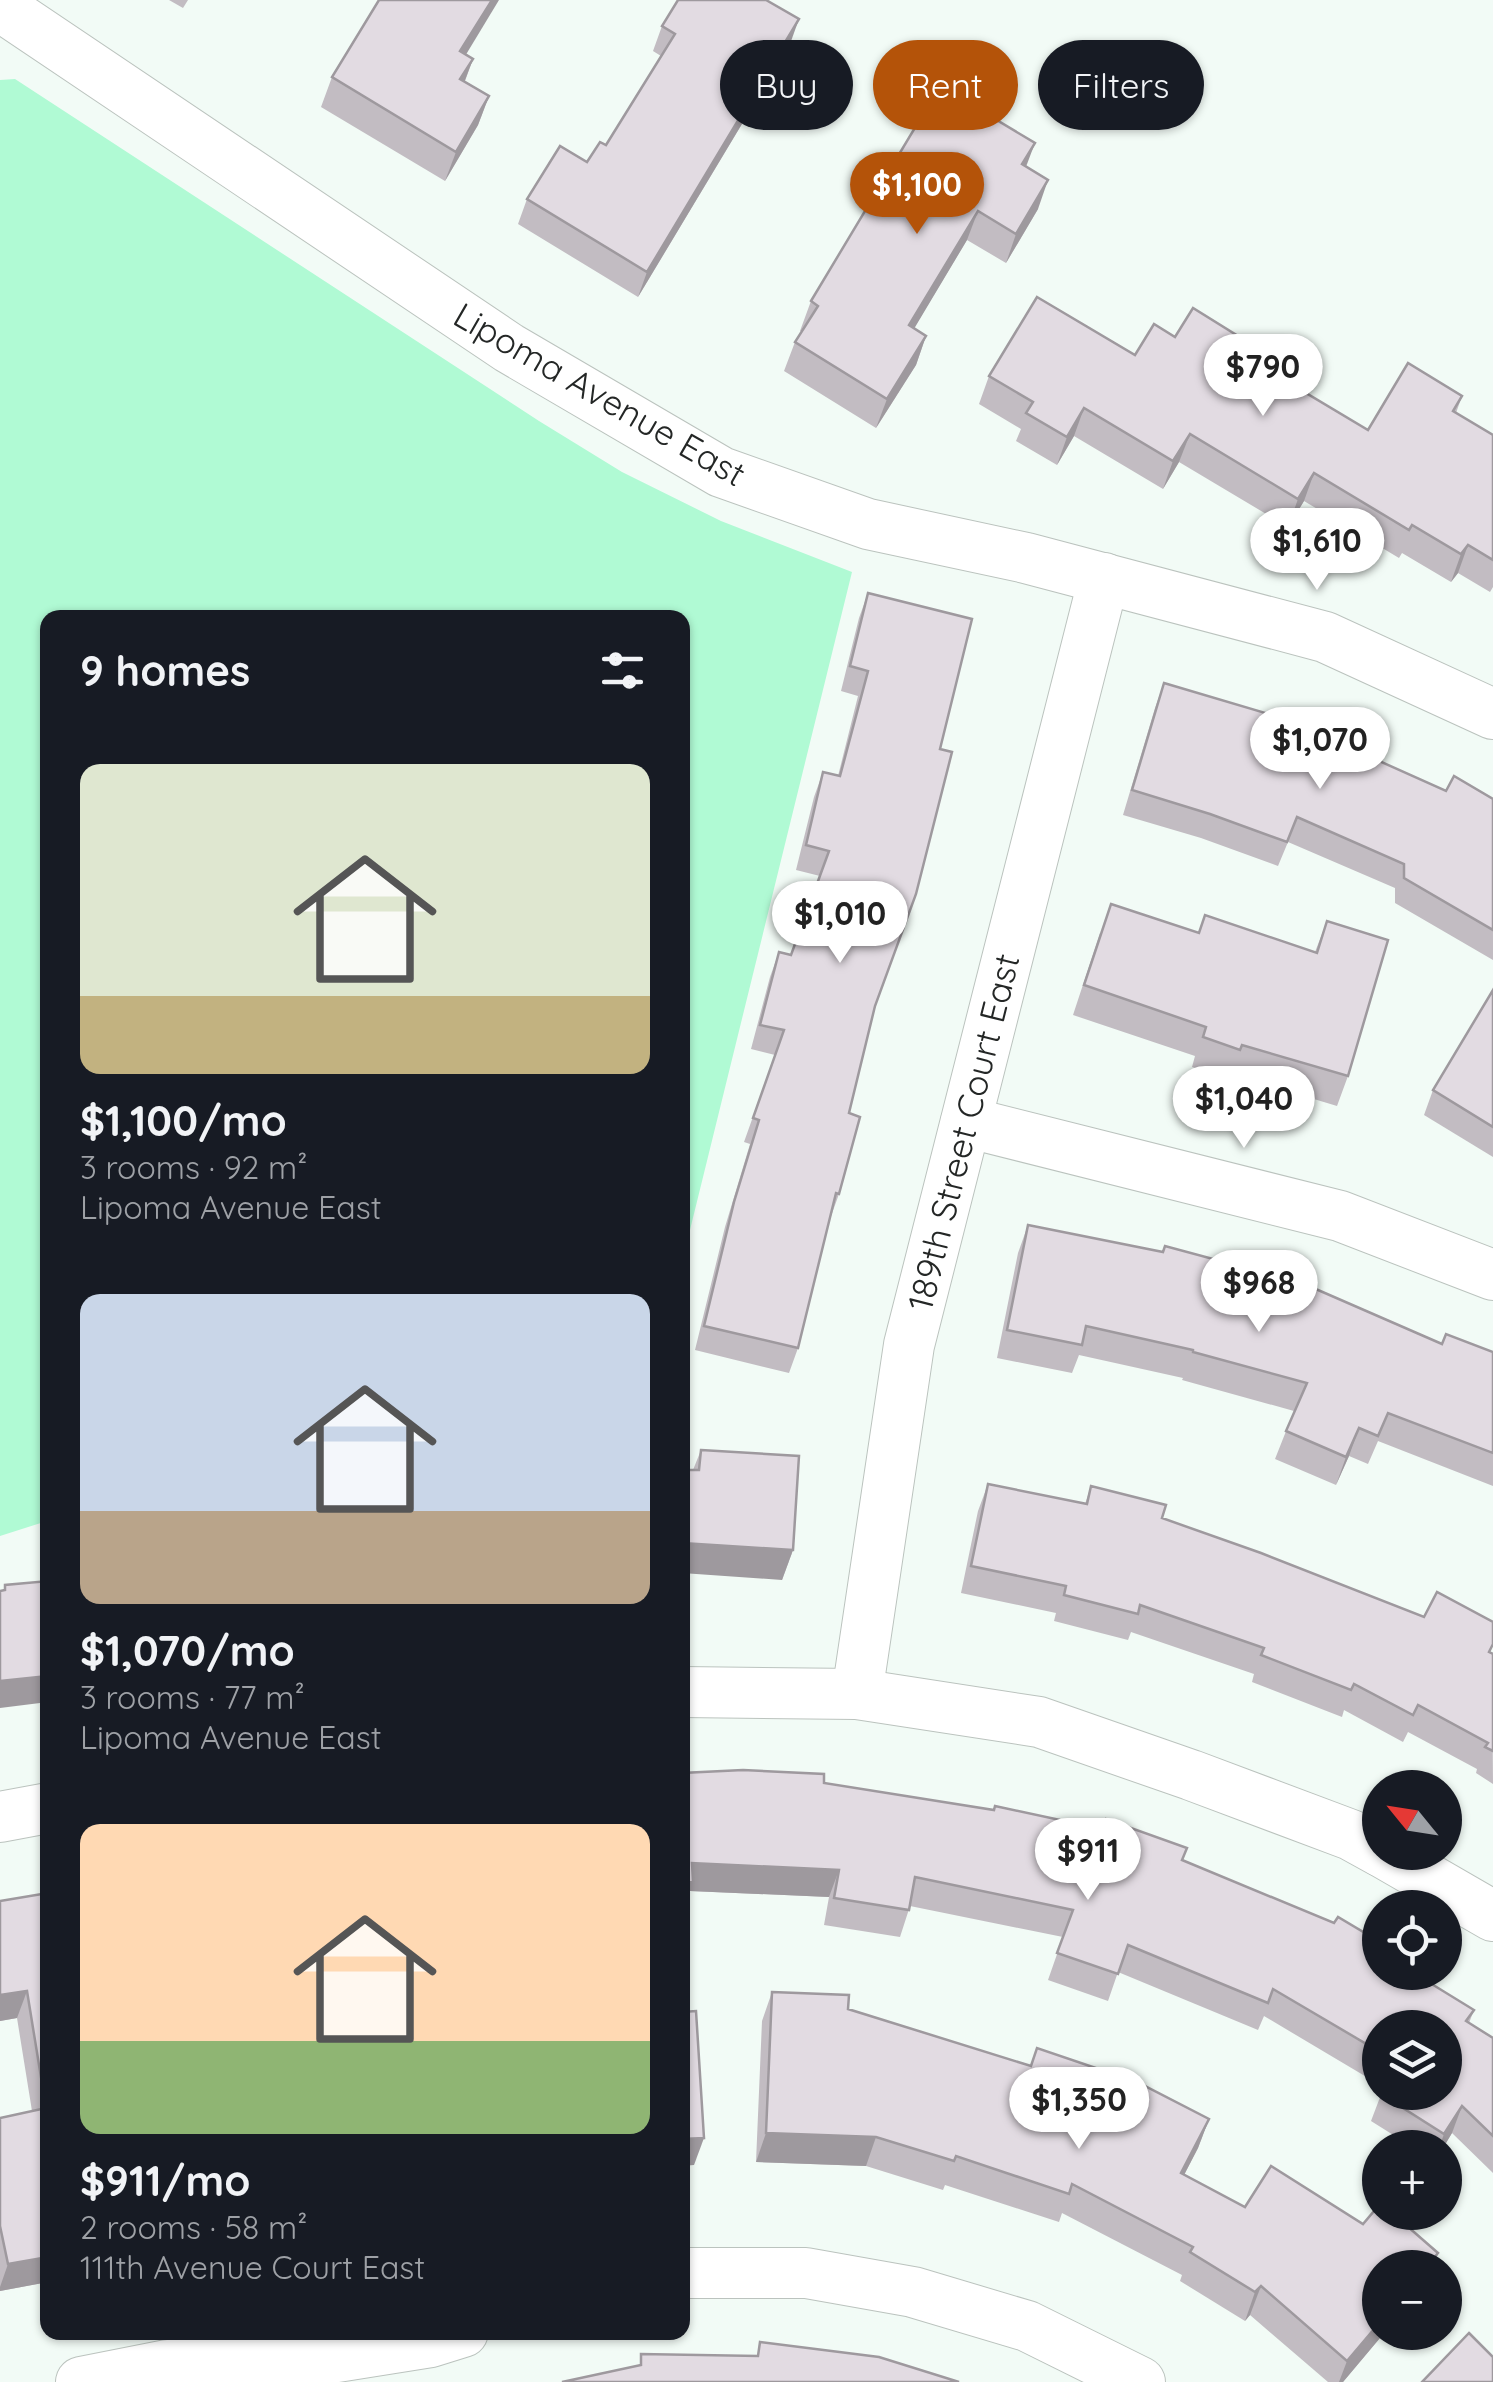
<!DOCTYPE html>
<meta charset="utf-8">
<style>
:root{--surface:#171b24;--page:#20242c;--text:#f1f3f6;--muted:#9ea1a6;--accent:#b45309}
body{margin:0;font-family:Quicksand,sans-serif;background:var(--page);color:var(--text);height:100vh;display:flex;flex-direction:column;font-size:38px;white-space:nowrap}
*{box-sizing:border-box;margin:0}
p{font-size:32px;color:var(--muted)}
.icon{flex:none;width:55px;height:55px;fill:none;stroke:currentColor;stroke-width:2;stroke-linecap:round;stroke-linejoin:round}
.map{position:relative;flex:1;overflow:hidden}
.details{position:absolute;left:40px;top:610px;width:650px;height:1730px;display:flex;flex-direction:column;background:var(--surface);border-radius:20px;box-shadow:0 2px 8px #0004}
.details>*{flex:none}
.top-card{position:absolute;left:720px;top:40px;width:622px;height:90px;display:flex;gap:20px}
.needle{width:65px;rotate:300deg}
.fabs{position:absolute;left:1362px;top:1770px;display:grid;gap:20px}
.fabs a{display:grid;place-items:center;width:100px;height:100px;border-radius:50%;background:var(--surface);box-shadow:0 2px 8px #0004;font-size:50px}
.price{position:absolute;translate:-50% -85px;padding:0 22px;border-radius:35px;background:#fff;color:#222;font-size:32px;line-height:65px;filter:drop-shadow(0 2px 5px #0008)}
.price::after{content:'';position:absolute;left:50%;top:60px;width:30px;height:22px;margin-left:-15px;background:inherit;clip-path:polygon(0 0,100% 0,50% 100%)}
.price.selected{background:var(--accent);color:#fff}
ul{padding:0;list-style:none}
li{display:grid;align-content:center;gap:20px;height:530px;padding:0 40px}
li span{display:grid;place-items:center;height:310px;border-radius:20px;color:#555}
li>.icon{margin-inline-start:auto}
span .icon{width:180px;height:180px;fill:#fffc;stroke-width:1}
li b{font-size:42px}
h2{display:flex;justify-content:space-between;align-items:center;height:120px;padding:0 40px;font-size:42px}
.tag{padding:0 35px;border-radius:45px;background:var(--surface);box-shadow:0 2px 8px #0004;font-size:35px;line-height:90px}
.tag.selected{background:var(--accent);color:#fff}
.map>svg:first-child{display:block}
</style>
<div class="map">
<svg width="1493" height="2382" viewBox="0 0 1493 2382">
<rect width="100%" height="100%" fill="#f2fbf6"/>
<path fill="#b0fad4" d="M15,79l524,342 83,51 99,49 131,51 -163,662 -6,16 -1,-632h-634l-1,903 -47,15v-1456z"/>
<g fill="none" stroke-linecap="round" stroke-linejoin="round">
<g stroke="#bbc3be" stroke-width="52">
<g id="street">
<path d="M0,6l509,342 212,124 147,52 158,34 299,79 168,77"/>
<path d="M966,1122l374,94 153,59"/>
<path d="M682,1692l175,2 182,28 152,53 160,60 29,16"/>
<path d="M857,1694l52,-349 195,-767"/>
<path d="M0,1817l48,-9"/>
<path d="M1382,1852l111,64"/>
<path d="M682,2273h124l107,19 114,34 113,56"/>
<path d="M81,2382l86,-17h120l144,-23 32,-10"/>
</g>
</g>
<use href="#street" stroke="#fff" stroke-width="50"/>
</g>
<g fill="#c2bcc2">
<path d="M169,0h19l-5,8z"/>
<path d="M662,26l128,18 -152,253 -120,-73 9,-25 60,-37 19,-17 55,-89 -8,-5z"/>
<path d="M466,54l7,5 -8,22 24,15 -11,29 -33,56 -124,-74 11,-30z"/>
<path d="M1026,166l12,43 -32,54 -39,-23 -53,88 12,8 -10,29 -40,63 -92,-57 11,-29 7,-11h-2l11,-30z"/>
<path d="M1175,337l71,4 -5,13 127,76 94,-34 -6,17 37,22v152l-3,5 -32,-19 -7,9 -49,-29 -3,5 -95,-57 -16,26 -109,-65 -16,27 -89,-53 -17,29 -41,-24 5,-12 -42,-25 10,-28 146,-21z"/>
<path d="M868,593l7,413 -26,107 -10,81 -9,25 -32,129 -9,25 -94,-23 30,-123 25,-83 -6,-2 31,-87 -24,-6 19,-72 9,-25 12,3 29,-79 -24,-6 18,-73 9,-25 15,4 20,-80 -17,-5 18,-73z"/>
<path d="M1164,683l214,78 68,30 47,8v161l-98,-57v-15l-107,-46 -10,24 -77,-28 -78,-23 32,-107z"/>
<path d="M1327,921l21,155 -11,30 -106,-32 -2,5 -37,-12 3,-11 -122,-41 27,-82h99l116,19z"/>
<path d="M1493,990v167l-69,-42 9,-25z"/>
<path d="M1028,1225l414,119 51,8v134l-115,-45 -10,23 -19,-8 -13,29 -61,-26 19,-48 -112,-31 1,-2 -104,-23 -7,18 -75,-15 21,-105z"/>
<path d="M701,1450l92,100 -11,30 -89,-110z"/>
<path d="M988,1484l97,20 6,-18 71,32 330,136 1,130 -17,-11 1,-4 -69,-37 -5,10 -59,-32 -2,7 -90,-35 2,-8 -123,-42 -3,8 -74,-19 2,-8 -95,-20 17,-82z"/>
<path d="M682,1773l142,10 358,77 198,112h39l-1,4 56,34 -5,13 24,15v135l-41,-40 -9,15h-29l-43,-27 11,-29h63l-65,-64v57l-116,-69 -6,14 -140,-58 -10,29 -60,-21 15,-43 -153,-31 -10,31 -76,-12 5,-28 -139,-6 -8,18z"/>
<path d="M48,1893v389l-48,9v-173l32,-7 -15,-93 -17,3v-120z"/>
<path d="M772,1992l76,17 182,57 179,53 -11,29 -14,27 61,32 118,17 75,29 -5,15h-53l5,64 -42,50h-15l-78,-67 -5,6 -65,-40 2,-6 -120,-62 -3,9 -114,-37 -2,5 -77,-24 -110,-4 6,-141z"/>
</g>
<g fill="#9e999e">
<path d="M492,0h7l-49,81 10,-30z"/>
<path d="M799,19l-9,25 -152,253 9,-25z"/>
<path d="M473,59l-11,29 -2,-9z"/>
<path d="M489,96l-11,29 -33,56 11,-29z"/>
<path d="M1035,143l-11,29 -2,-8z"/>
<path d="M1048,180l-10,29 -32,54 10,-29z"/>
<path d="M978,211l-11,29 -68,114 10,-29z"/>
<path d="M926,336l-10,29 -40,63 11,-29z"/>
<path d="M1084,408l-10,28 -17,29 10,-28z"/>
<path d="M1190,434l-11,28 -16,27 10,-28z"/>
<path d="M1314,473l-10,28 -16,26 10,-28z"/>
<path d="M1468,545l-10,28 -7,9 10,-28z"/>
<path d="M1359,1428l-10,28 -13,29 10,-28z"/>
<path d="M682,1543l111,7 -11,30 -100,-7z"/>
<path d="M48,1676v26l-48,6v-27z"/>
<path d="M692,1863l147,7 -10,27 -139,-6 -8,18v-26z"/>
<path d="M27,1991l-10,27 -17,3v-26z"/>
<path d="M1462,2106l-10,27 -9,15h-4l5,-14z"/>
<path d="M1209,2119l-11,29 -28,54 11,-29z"/>
<path d="M766,2133l110,4 -10,29 -110,-4z"/>
<path d="M704,2138l-10,27 -12,1v-27z"/>
<path d="M1438,2253l-5,15h-7z"/>
<path d="M48,2257v25l-48,9v-4l8,-23z"/>
<path d="M1261,2286l-11,29 -5,6 10,-29z"/>
<path d="M1380,2322v10h5l-42,50h-4l8,-21z"/>
</g>
<g fill="#e2dbe2" stroke="#9e999e" stroke-width="2.5">
<path d="M379,0h113l-32,51 13,8 -13,20 29,17 -33,56 -124,-75z"/>
<path d="M678,0h88l33,19 -152,253 -120,-73 33,-53 27,16 13,-20 6,3 69,-111 -13,-8z"/>
<path d="M940,86l95,57 -13,21 26,16 -32,54 -38,-23 -69,114 17,11 -39,63 -92,-57 23,-36 -7,-5z"/>
<path d="M1037,297l98,58 19,-31 21,13 18,-29 53,33 -7,12 129,77 40,-67 54,33 -9,15 40,24v125l-25,-15 -7,9 -49,-29 -3,5 -95,-57 -16,26 -108,-65 -17,27 -89,-53 -17,29 -41,-24 7,-11 -44,-26z"/>
<path d="M868,593l104,26 -32,130 12,3 -36,142 -41,112 -26,107 11,4 -21,77 -3,-1 -38,155 -94,-22 30,-124 25,-82 -6,-2 31,-88 -24,-5 19,-73 12,3 38,-104 -23,-6 17,-73 17,4 28,-105 -18,-5z"/>
<path d="M1164,683l128,38 3,-8 88,34 -6,13 69,31 8,-15 39,23v131l-89,-52v-14l-107,-47 -10,25 -77,-28 -78,-24z"/>
<path d="M1111,904l88,29 6,-18 112,38 10,-32 61,19 -40,136 -106,-31 -2,5 -37,-13 3,-10 -122,-42z"/>
<path d="M1493,990v137l-60,-37z"/>
<path d="M1028,1225l135,27 2,-6 137,37 140,61 4,-10 47,18v101l-105,-40 -10,23 -19,-8 -13,29 -60,-26 21,-48 -114,-31v-2l-107,-24 -4,19 -75,-15z"/>
<path d="M701,1450l98,6 -6,94 -111,-7v-73h17z"/>
<path d="M988,1484l99,20 4,-18 75,19 -4,13 99,35 163,64 13,-25 56,30v22l-4,8 4,2v97l-8,-4 3,-4 -70,-38 -5,10 -59,-31 -3,6 -90,-35 3,-7 -124,-43 -2,9 -74,-19 2,-9 -95,-20z"/>
<path d="M48,1581v95l-48,5v-90l5,-1v-5z"/>
<path d="M743,1770l81,4v9l170,27 1,-4 107,23 4,-10 81,29 -5,12 152,63 4,-6 42,25v30h38l-1,3 57,35 -8,11 27,17v98l-31,-30 -18,28 -63,-40 64,-2v-64h-65v24l-107,-63 -5,14 -140,-58 -10,29 -61,-21 16,-43 -158,-33 -6,33 -75,-12 5,-28 -147,-7 1,19 -11,1v-110z"/>
<path d="M48,1893v364l-40,7 -8,-38v-108l46,-10 -19,-117 -27,4v-94z"/>
<path d="M772,1992l77,3 -1,14 183,57 6,-18 100,34 72,37 -28,54 64,34 26,-41 92,58 17,-20v8h11l47,41 -12,15h-46v54l-33,39 -86,-75 -6,6 -65,-40 3,-5 -121,-63 -3,10 -113,-38 -2,5 -78,-24 -110,-4z"/>
<path d="M696,2011l8,127 -22,1v-127z"/>
<path d="M1469,2333l24,24v25h-71z"/>
<path d="M760,2342l119,15 80,25h-397l79,-17v-11l117,2z"/>
</g>
<g text-anchor="middle" dominant-baseline="central" stroke-width="8" stroke-linejoin="round" paint-order="stroke">
<g font-size="35" fill="#242726" stroke="#fff">
<text transform="translate(600 394) rotate(30)">Lipoma Avenue East</text>
<text transform="translate(963 1132) rotate(-76)">189th Street Court East</text>
</g>
</g>
</svg>
<div class="fabs">
<a><svg class="needle" viewBox="-14 -14 28 28"><path d="M0-13l5 13h-10z" fill="#e53935"/><path d="M0 13l5-13h-10z" fill="#9ea1a6"/></svg></a>
<a><svg class="icon" aria-label="locate" viewBox="0 0 24 24"><circle cx="12" cy="12" r="6"/><path d="M12 2v4M12 18v4M2 12h4M18 12h4"/></svg></a>
<a><svg class="icon" aria-label="layers" viewBox="0 0 24 24"><path d="M12 4l9 5-9 5-9-5zM3 14l9 5 9-5"/></svg></a>
<a>+</a>
<a>−</a>
</div>
<b class="price selected" style="left:917px;top:237px">$1,100</b>
<b class="price" style="left:1263px;top:419px">$790</b>
<b class="price" style="left:1317px;top:593px">$1,610</b>
<b class="price" style="left:1320px;top:792px">$1,070</b>
<b class="price" style="left:840px;top:966px">$1,010</b>
<b class="price" style="left:1244px;top:1151px">$1,040</b>
<b class="price" style="left:1259px;top:1335px">$968</b>
<b class="price" style="left:1088px;top:1903px">$911</b>
<b class="price" style="left:1079px;top:2152px">$1,350</b>
<div class="top-card">
<a class="tag">Buy</a>
<a class="tag selected">Rent</a>
<a class="tag">Filters</a>
</div>
<section class="details">
<h2>9 homes<svg class="icon" aria-label="filters" viewBox="0 0 24 24"><path d="M4 7h16M4 17h16"/><circle cx="9" cy="7" r="2"/><circle cx="15" cy="17" r="2"/></svg></h2>
<ul>
<li><span style="background:linear-gradient(#dfe7d0 75%,#c2b280 0)"><svg class="icon" aria-label="home" viewBox="0 0 24 24"><path d="M3 11l9-7 9 7M6 9v11h12V9"/></svg></span><div><b>$1,100/mo</b><p>3 rooms · 92 m²</p><p>Lipoma Avenue East</p></div></li>
<li><span style="background:linear-gradient(#c9d6e8 70%,#b9a48a 0)"><svg class="icon" aria-label="home" viewBox="0 0 24 24"><path d="M3 11l9-7 9 7M6 9v11h12V9"/></svg></span><div><b>$1,070/mo</b><p>3 rooms · 77 m²</p><p>Lipoma Avenue East</p></div></li>
<li><span style="background:linear-gradient(#ffd9b3 70%,#8fb573 0)"><svg class="icon" aria-label="home" viewBox="0 0 24 24"><path d="M3 11l9-7 9 7M6 9v11h12V9"/></svg></span><div><b>$911/mo</b><p>2 rooms · 58 m²</p><p>111th Avenue Court East</p></div></li>
</ul>
</section>
</div>
